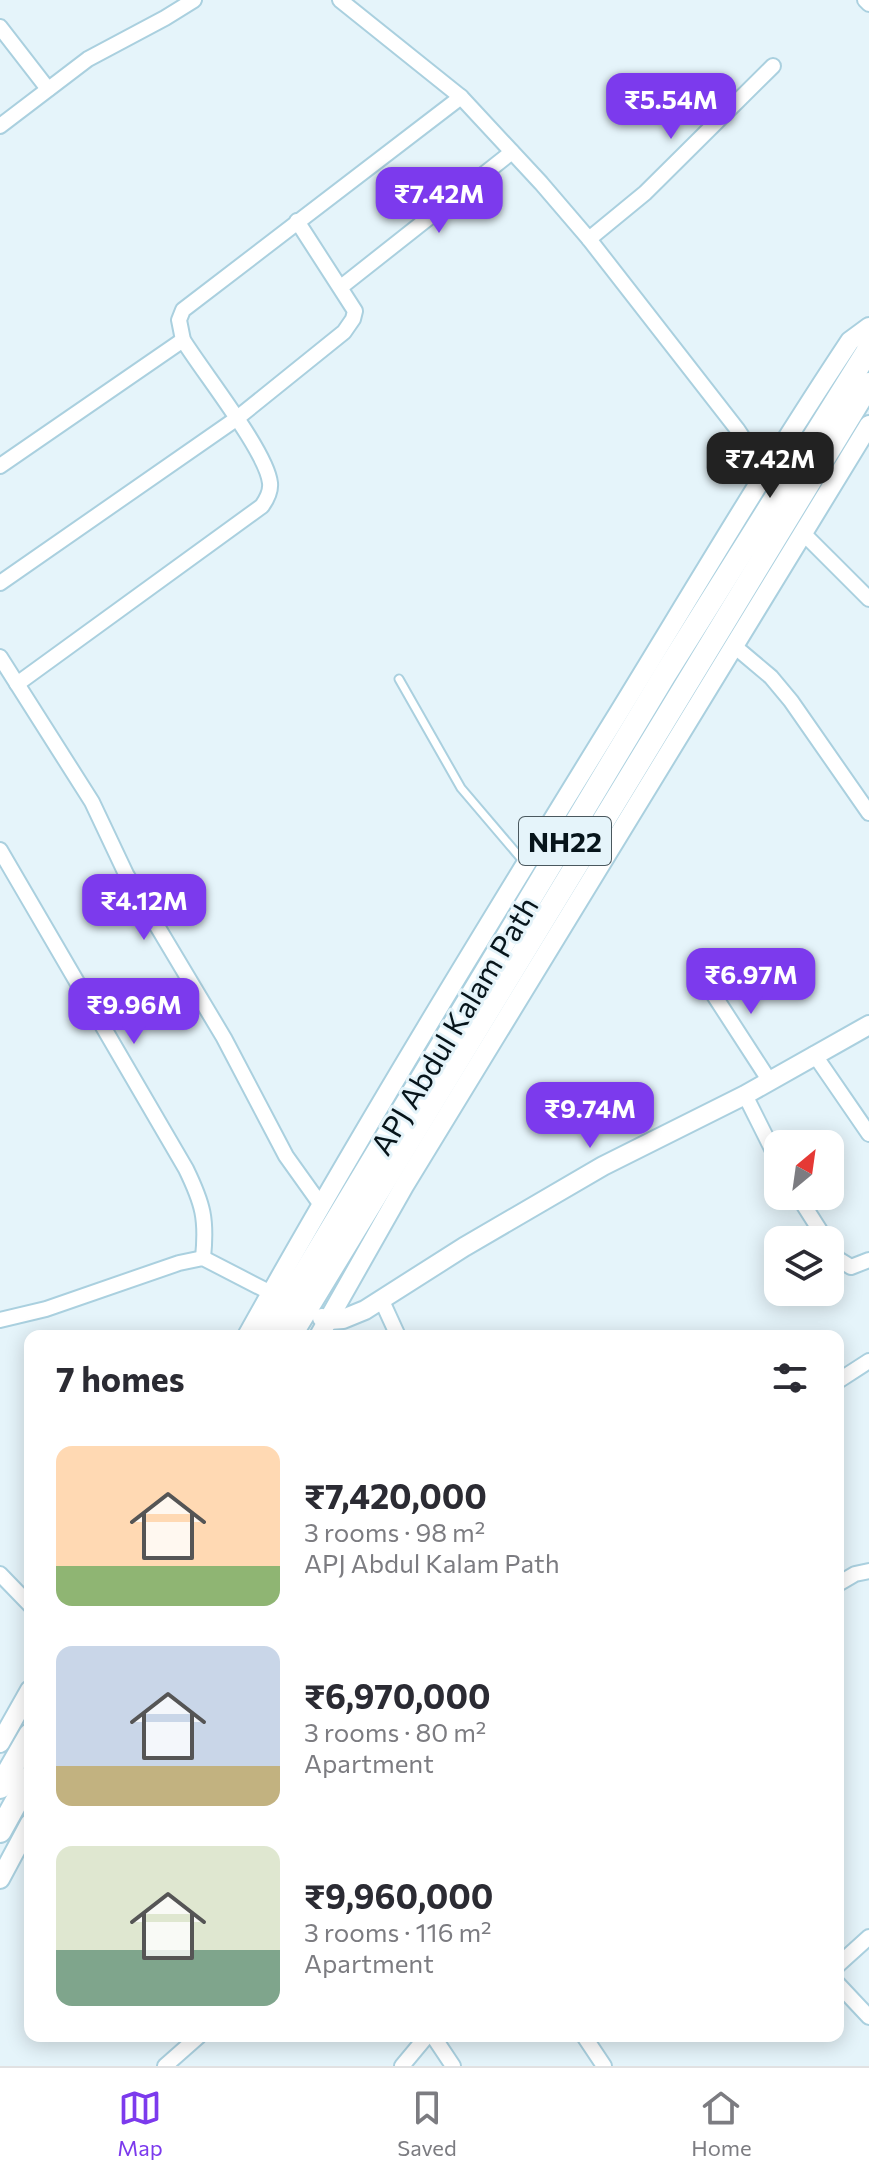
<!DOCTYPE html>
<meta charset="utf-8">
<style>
:root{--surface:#fff;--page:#f2f2f3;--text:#2b2b33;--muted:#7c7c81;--line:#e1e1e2;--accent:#7c3aed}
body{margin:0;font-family:Commissioner,sans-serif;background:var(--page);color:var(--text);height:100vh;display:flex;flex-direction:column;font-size:30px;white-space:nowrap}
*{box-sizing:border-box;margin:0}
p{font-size:26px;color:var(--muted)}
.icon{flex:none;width:44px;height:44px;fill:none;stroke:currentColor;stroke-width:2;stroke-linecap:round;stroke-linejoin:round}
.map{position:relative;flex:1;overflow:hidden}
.sheet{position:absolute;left:24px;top:1330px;width:820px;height:712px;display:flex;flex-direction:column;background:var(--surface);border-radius:16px;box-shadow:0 4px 20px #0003}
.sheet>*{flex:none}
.needle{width:52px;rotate:29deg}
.controls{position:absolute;left:764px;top:1130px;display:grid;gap:16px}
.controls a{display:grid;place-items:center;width:80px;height:80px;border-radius:16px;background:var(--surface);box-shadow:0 4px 20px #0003;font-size:40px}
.price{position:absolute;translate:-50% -68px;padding:0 18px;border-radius:16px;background:var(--accent);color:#fff;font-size:26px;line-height:52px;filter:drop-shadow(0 2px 4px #0008)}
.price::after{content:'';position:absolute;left:50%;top:48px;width:24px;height:18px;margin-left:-12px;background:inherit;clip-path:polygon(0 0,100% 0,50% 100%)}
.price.selected{background:#222;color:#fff}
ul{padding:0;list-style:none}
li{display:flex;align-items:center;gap:24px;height:200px;padding:0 32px}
li span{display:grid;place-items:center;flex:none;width:224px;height:160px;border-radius:16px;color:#555}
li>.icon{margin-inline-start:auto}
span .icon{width:96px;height:96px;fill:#fffc;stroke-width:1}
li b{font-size:34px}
h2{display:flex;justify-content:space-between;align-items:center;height:96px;padding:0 32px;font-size:34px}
.dock{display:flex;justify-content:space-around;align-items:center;height:112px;border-top:2px solid var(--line);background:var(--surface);font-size:22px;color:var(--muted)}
.dock a{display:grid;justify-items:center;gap:4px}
.dock .selected{color:var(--accent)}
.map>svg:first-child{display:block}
</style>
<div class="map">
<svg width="869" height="2066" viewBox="0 0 869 2066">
<rect width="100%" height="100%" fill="#e5f4fa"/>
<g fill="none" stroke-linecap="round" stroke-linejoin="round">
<g stroke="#aad0df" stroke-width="11">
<path id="service" d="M399,679l62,109 63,74"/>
</g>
<g stroke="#aad0df" stroke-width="18">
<g id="minor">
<path d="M340,0l121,97 80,86 48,56 148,190 28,42 7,6"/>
<path d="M865,0l4,4"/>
<path d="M0,27l48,62"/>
<path d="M0,126l88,-67 77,-41 29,-18"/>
<path d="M589,239l56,-46 128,-127"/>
<path d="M341,287l171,-135"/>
<path d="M0,466l183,-126"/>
<path d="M803,533l66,66"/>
<path d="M0,583l236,-164 108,-87 9,-13 2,-8 -58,-90"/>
<path d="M733,645l38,32 20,24 78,112"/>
<path d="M0,657l92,145 34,72 98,164 62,118 35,49"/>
<path d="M17,684l245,-178c5,-7 9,-14 8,-23 -3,-31 -68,-112 -87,-143l-4,-20 4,-10 278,-213"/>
<path d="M0,850l186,319c17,35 21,50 17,89"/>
<path d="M699,972l70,108"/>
<path d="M814,1054l55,80"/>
<path d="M745,1095l33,66"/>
<path d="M798,1196l28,44"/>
<path d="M830,1246l8,13 13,8 18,-7"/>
<path d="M382,1301l16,35"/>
<path d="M0,1320l46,-11 133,-46 24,-5 68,35"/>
<path d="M838,1381l31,-20"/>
<path d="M0,1574l30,31"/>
<path d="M838,1584l17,-10 14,-3"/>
<path d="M838,1965l31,-28"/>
<path d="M838,1984l31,33"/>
<path d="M433,2036l20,30"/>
<path d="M584,2036l20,30"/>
<path d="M165,2066l34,-30"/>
<path d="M402,2066l25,-30"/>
</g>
</g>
<g stroke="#aad0df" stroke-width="22">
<g id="tertiary">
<path d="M322,1318l7,2 14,-1 22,-9 99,-63 139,-81 142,-71 124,-70"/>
<path d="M247,1336c116,-208 241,-411 366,-614 78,-127 154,-256 237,-381l19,-14"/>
<path d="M319,1336l85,-150 465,-761"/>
<path d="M0,1743l30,-53"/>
<path d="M0,1879l30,-56"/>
</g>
</g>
<g stroke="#aad0df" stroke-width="26">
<g id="trunk">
<path d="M267,1336l397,-660 205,-327"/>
<path d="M290,1336l579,-952"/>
<path d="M0,1787l30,-52"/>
<path d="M0,1831l30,-54"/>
</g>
</g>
<use href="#service" stroke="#fff" stroke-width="7"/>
<use href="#minor" stroke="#fff" stroke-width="14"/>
<use href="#tertiary" stroke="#fff" stroke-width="18"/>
<use href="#trunk" stroke="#fff" stroke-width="22"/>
</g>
<g text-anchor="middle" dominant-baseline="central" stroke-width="6" stroke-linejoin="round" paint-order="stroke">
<rect fill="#e5f4fa" stroke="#4a585e" stroke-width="2" x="519" y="817" width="92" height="48" rx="6"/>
<g font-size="28" font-weight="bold" fill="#07151b">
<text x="565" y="841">NH22</text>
</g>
<g font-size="30" fill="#07151b" stroke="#e5f4fa">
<text transform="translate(453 1025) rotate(-59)">APJ Abdul Kalam Path</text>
</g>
</g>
</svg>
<div class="controls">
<a><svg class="needle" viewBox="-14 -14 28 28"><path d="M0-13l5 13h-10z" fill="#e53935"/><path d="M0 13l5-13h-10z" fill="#7c7c81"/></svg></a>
<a><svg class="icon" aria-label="layers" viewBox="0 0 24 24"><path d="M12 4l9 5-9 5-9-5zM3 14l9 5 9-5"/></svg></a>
</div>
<b class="price" style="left:671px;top:141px">₹5.54M</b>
<b class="price" style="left:439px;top:235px">₹7.42M</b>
<b class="price selected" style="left:770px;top:500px">₹7.42M</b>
<b class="price" style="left:144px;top:942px">₹4.12M</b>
<b class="price" style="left:751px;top:1016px">₹6.97M</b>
<b class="price" style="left:134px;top:1046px">₹9.96M</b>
<b class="price" style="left:590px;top:1150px">₹9.74M</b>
<section class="sheet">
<h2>7 homes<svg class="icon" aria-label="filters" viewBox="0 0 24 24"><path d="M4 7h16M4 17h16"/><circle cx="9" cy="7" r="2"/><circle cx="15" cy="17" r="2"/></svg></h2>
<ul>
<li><span style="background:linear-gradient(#ffd9b3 75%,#8fb573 0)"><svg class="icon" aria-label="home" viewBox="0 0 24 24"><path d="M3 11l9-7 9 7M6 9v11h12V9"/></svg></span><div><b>₹7,420,000</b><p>3 rooms · 98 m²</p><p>APJ Abdul Kalam Path</p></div></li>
<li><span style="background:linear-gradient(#c9d6e8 75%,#c2b280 0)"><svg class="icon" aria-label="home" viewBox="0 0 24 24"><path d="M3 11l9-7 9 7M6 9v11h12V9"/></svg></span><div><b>₹6,970,000</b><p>3 rooms · 80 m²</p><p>Apartment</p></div></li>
<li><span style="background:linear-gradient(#dfe7d0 65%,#7fa58c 0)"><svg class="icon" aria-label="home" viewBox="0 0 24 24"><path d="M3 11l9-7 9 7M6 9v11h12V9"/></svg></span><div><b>₹9,960,000</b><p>3 rooms · 116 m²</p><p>Apartment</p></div></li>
</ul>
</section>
</div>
<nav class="dock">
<a class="selected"><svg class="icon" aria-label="map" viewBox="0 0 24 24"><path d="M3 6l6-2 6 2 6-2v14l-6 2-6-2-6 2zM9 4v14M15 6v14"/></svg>Map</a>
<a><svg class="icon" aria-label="saved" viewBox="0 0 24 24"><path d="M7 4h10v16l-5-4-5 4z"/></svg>Saved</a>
<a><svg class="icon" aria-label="home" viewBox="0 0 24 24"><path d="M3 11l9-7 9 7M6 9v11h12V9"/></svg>Home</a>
</nav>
